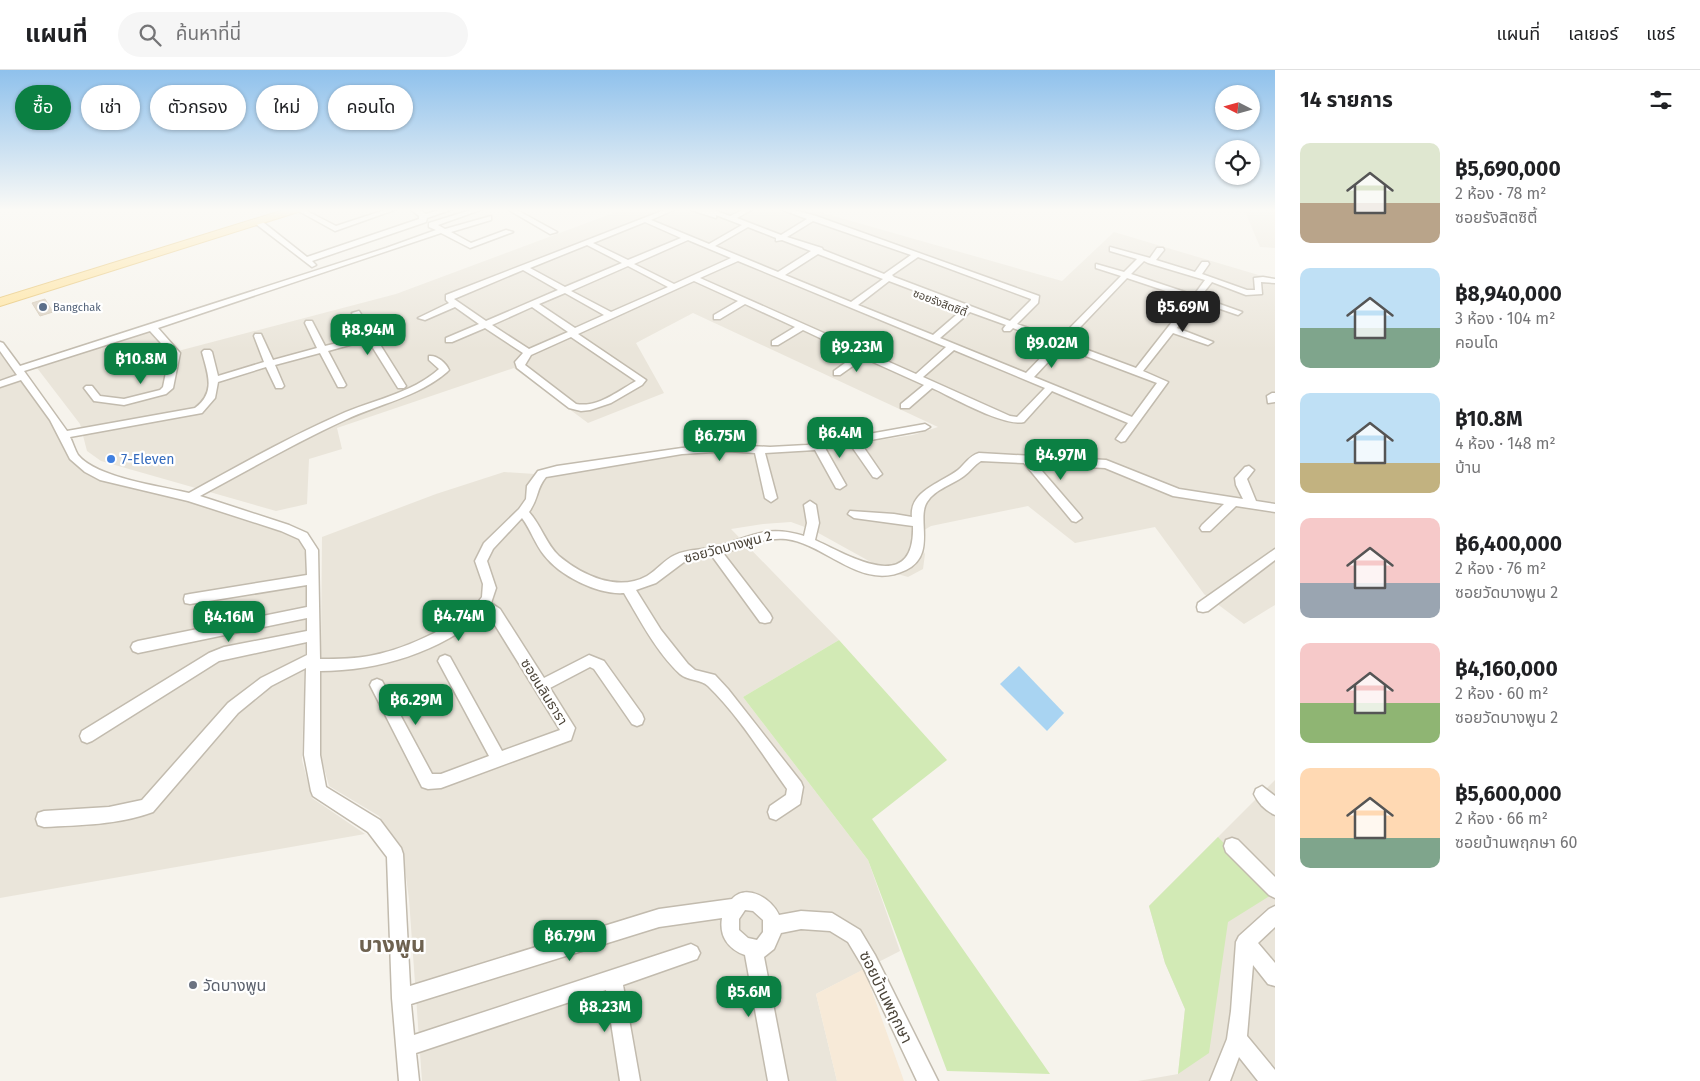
<!DOCTYPE html>
<html lang="th">
<meta charset="utf-8">
<style>
:root{--surface:#fff;--page:#f6f6f6;--text:#202124;--muted:#757577;--line:#e0e0e0;--accent:#0b8043}
body{margin:0;font-family:"Fira Sans","Noto Sans Thai",sans-serif;background:var(--page);color:var(--text);height:100vh;display:flex;flex-direction:column;font-size:19px;white-space:nowrap}
*{box-sizing:border-box;margin:0}
p{font-size:16px;color:var(--muted)}
.icon{flex:none;width:28px;height:28px;fill:none;stroke:currentColor;stroke-width:2;stroke-linecap:round;stroke-linejoin:round}
.map{position:relative;flex:1;overflow:hidden}
.panel{display:flex;flex-direction:column;background:var(--surface);width:425px}
.panel>*{flex:none}
.banner{position:absolute;left:15px;top:15px;width:475px;height:45px;display:flex;gap:10px}
.needle{width:32px;rotate:276deg}
.controls{position:absolute;left:1215px;top:15px;display:grid;gap:10px}
.controls a{display:grid;place-items:center;width:45px;height:45px;border-radius:50%;background:var(--surface);box-shadow:0 1px 4px #0004;font-size:25px}
.price{position:absolute;translate:-50% -42px;padding:0 11px;border-radius:10px;background:var(--accent);color:#fff;font-size:16px;line-height:32px;filter:drop-shadow(0 1px 2px #0008)}
.price::after{content:'';position:absolute;left:50%;top:30px;width:15px;height:11px;margin-left:-8px;background:inherit;clip-path:polygon(0 0,100% 0,50% 100%)}
.price.selected{background:#222;color:#fff}
ul{padding:0;list-style:none}
li{display:flex;align-items:center;gap:15px;height:125px;padding:0 25px}
li span{display:grid;place-items:center;flex:none;width:140px;height:100px;border-radius:10px;color:#555}
li>.icon{margin-inline-start:auto}
span .icon{width:60px;height:60px;fill:#fffc;stroke-width:1}
li b{font-size:21px}
h2{display:flex;justify-content:space-between;align-items:center;height:60px;padding:0 25px;font-size:21px}
.chip{padding:0 18px;border-radius:22px;background:var(--surface);box-shadow:0 1px 4px #0004;font-size:18px;line-height:45px}
.chip.selected{background:var(--accent);color:#fff}
header{display:flex;align-items:center;gap:30px;box-sizing:border-box;height:70px;padding:0 25px;background:var(--surface);border-bottom:1px solid var(--line)}
header strong{font-size:24px}
nav{display:flex;gap:28px;margin-inline-start:auto;font-size:18px}
.search{width:350px;height:45px;background:var(--page);display:flex;align-items:center;gap:12px;box-sizing:border-box;padding:0 18px;border-radius:28px;color:var(--muted);font-size:19px}
main{display:flex;flex:1;min-height:0}
.map>svg:first-child{display:block}
</style>
<header>
<strong>แผนที่</strong>
<div class="search"><svg class="icon" aria-label="search" viewBox="0 0 24 24"><circle cx="10" cy="10" r="6"/><path d="M15 15l6 6"/></svg>ค้นหาที่นี่</div>
<nav><a>แผนที่</a><a>เลเยอร์</a><a>แชร์</a></nav>
</header>
<main>
<div class="map">
<svg width="1275" height="1011" viewBox="0 0 1275 1011">
<rect width="100%" height="100%" fill="#f6f3ec"/>
<g fill="#eae5da">
<path d="M624,139h185l253,72 52,-49 161,48v325l-31,19 -40,-30 -49,-67 -80,16 -47,-37 -97,20 -17,10 11,18 -2,15 -15,8 -21,-6 -74,-41 -22,-8 -28,2 -32,5 108,111 -96,57 125,163 32,91 -84,43 21,87h-415l-13,-182 -7,-52 -23,-31 -50,-30 -9,-33 2,-216 114,-43 68,-22 47,3 132,-20 47,-4 42,2 35,-2 106,-16 25,-8 -245,-114 -57,30 28,50 -76,30 -74,-55 -177,60 5,21 -33,10 -2,45 -31,7 -175,-50 -14,-10 -7,-27 -46,-60 117,-40 27,27 218,-57z"/>
<path d="M1244,139h31v39l-15,-1z"/>
<path d="M3,282l62,77 6,29 18,12 191,56 21,14 7,23 -6,197 10,38 53,36 -365,64v-544z"/>
<path d="M1275,710v301h-137l40,-7 7,-65 -20,-46 -16,-57z"/>
</g>
<path fill="#f7ead8" d="M864,899l40,112h-67l-21,-87z"/>
<g fill="#d2eab5">
<path d="M839,570l108,120 -75,59 178,255 -103,-3 -79,-211 -125,-163z"/>
<path d="M1218,767l55,57 -45,28 -19,131 -31,21 7,-65 -20,-46 -16,-57z"/>
</g>
<path fill="#a9d4f2" d="M1019,596l45,47 -17,18 -47,-47z"/>
<path fill="#d8cfc1" stroke="#d3c7b4" d="M45,229l8,13 -13,4 -8,-13z"/>
<g fill="none" stroke-linecap="round" stroke-linejoin="round">
<g stroke="#c2bbae" stroke-width="3">
<g id="street">
<path d="M295,139h8l33,17 52,-17h9l-62,22z"/>
<path d="M410,139h8l8,5 17,-5h10l-26,9 -1,4 -114,39 4,4 -4,2 -60,-46 7,-2 48,38 112,-38v-3z"/>
<path d="M474,139h9l-45,16 7,4 46,-13v4l-40,12 20,11 35,-13 7,2 -43,16 -29,-15 -283,95 22,25 -7,35 -7,6 -42,11 -30,-4 -10,-13 2,-2h6l8,10 24,3 36,-9 3,-3 7,-34 -20,-22 -126,40 43,60 128,-23c21,-16 13,-33 7,-56l2,-2h6l2,2 6,24 46,-14 -10,-26 1,-2h6l12,26 44,-12 -12,-25 1,-2h6l13,25 41,-10 -14,-23 7,-2 47,75 -2,2h-6l-30,-48 -40,11 18,34 -2,2h-6l-18,-34 -45,12 9,21 -2,2h-6l-10,-21 -48,15 -3,16 -13,15 -132,24c3,6 5,13 8,18 19,23 82,31 111,38 49,-27 98,-55 150,-78 33,-15 72,-21 100,-46l-10,-9v-4c8,-1 17,7 20,14l-2,2c-29,25 -68,32 -102,48 -50,23 -97,50 -145,76l89,29 18,8 11,17 2,109c18,0 37,0 54,-4 31,-6 91,-32 108,-58l1,-13 -8,-23 9,-18 35,-34 7,-10 1,-13 11,-15 19,-5 125,-18 47,-3 41,2 37,-2 118,-21 5,3 -5,3 -65,12 22,32 -5,4 -4,-1 -23,-33 -25,4 21,37 -6,4 -4,-1 -21,-38 -50,3 12,45 -6,4 -6,-4 -10,-45 -26,-2 -47,3 -136,23c-10,12 -7,21 -17,35 12,13 17,32 30,44 24,20 59,36 88,20 10,-6 17,-16 28,-21 12,-6 27,-5 41,-8 36,-10 49,-23 88,-11l3,-13 -3,-18 6,-4 6,4 3,18 -4,17c33,15 100,57 98,-14l-59,-8 -6,-4 2,-3 44,3 18,3c-3,-26 29,-34 46,-47 7,-6 11,-14 21,-17l127,7 73,29 64,10 -7,-14 -1,-7 10,-11 4,-1 5,4 -7,9 9,22 19,3v8l-39,-6 -26,25h-8l-2,-3 2,-3 22,-21 -51,-8 -68,-28 -69,-4 44,51 2,3 -6,4 -4,-1 -48,-58 -43,-2c-7,4 -11,11 -17,15 -12,9 -29,13 -37,26 -11,17 10,53 -21,68 -45,22 -79,-26 -120,-31 -23,-2 -42,8 -63,14l47,61 2,4 -2,4 -5,1 -5,-1 -48,-66 -28,6 -28,21 -20,7 25,40 27,34 7,6 20,5 13,14 73,93 2,5 -3,17 -24,16 -6,-2 -2,-6 2,-6 16,-11 1,-6c-25,-35 -48,-73 -79,-103 -7,-7 -20,-5 -28,-12 -23,-21 -40,-54 -56,-81 -26,2 -64,-17 -80,-38 -9,-11 -13,-25 -22,-37l-29,31 -6,12 9,27 -5,15 9,6 44,69 45,-23 15,6 38,53 2,5 -2,5 -5,2 -5,-2 -38,-55 -4,-2 -40,21 25,40 -4,12 -130,48 -13,1 -6,-2 -50,-98 -2,-4 2,-4 5,-2 5,2 50,93h9l48,-18 -51,-95 2,-4 5,-2 5,2 52,94 58,-21 -70,-113 -5,-4c-44,39 -107,58 -165,58v84l6,32 54,33 21,28 2,6 7,132 249,-77 73,-10c15,-16 40,0 47,16l22,-4 31,2 28,17 15,25 63,126h-21l-54,-114 -15,-25 -18,-11 -29,-2 -20,4 -7,16 -10,8 24,124h-20l-23,-126c-17,-6 -26,-19 -23,-37l-63,9 -248,77 3,31 277,-91 6,3 3,6 -3,6 -74,26 17,96h-20l-14,-91 -190,63 3,28h-20l-7,-83 -5,-141 -19,-25 -55,-36 -2,-5 -7,-36 2,-87 -35,18 -33,27 -85,99c-35,13 -72,13 -109,15l-6,-2 -2,-6 2,-6 6,-2 65,-4 33,-7 86,-97 33,-25 46,-23v-13l-88,19 -127,80 -5,2 -5,-2 -2,-5 2,-5 127,-78 15,-6 83,-16v-13l-169,35 -5,-2 -2,-4 2,-4 5,-2 169,-34v-22l-117,19 -5,-1 -1,-4 1,-4 5,-1 117,-19 -1,-25 -7,-11 -18,-8 -93,-30 -88,-21 -15,-8 -15,-13 -20,-39 -29,-40 -21,7v-6l17,-6 -17,-24v-9l3,1 17,23 366,-118 50,-18 -7,-3v-4zM745,840l8,1 10,9v12l-6,8 -9,-2 -9,-8v-11z"/>
<path d="M507,139h8l42,23 -7,2z"/>
<path d="M667,139h9l-25,11 58,24 33,-19 -26,-10v3l-25,-8 -1,-1 13,1v-1h8l19,7 15,-7h8l-16,9 44,17 26,-16 -24,-9 -1,-1h8l26,7 223,80 -1,7 -21,21 42,15 62,-63 -25,-8v-4l28,8 13,-13 -27,-8v-4l40,11 7,-10h6l1,2 -8,10 39,12 7,-10h6l1,2 -7,10 45,16h8l-1,-12 9,-1 12,2v4l-14,-1 1,12 -16,1 -34,-13 -12,15 42,15 -4,3 -41,-14 -20,27 36,14 -5,3 -35,-12 -30,38 25,11 -43,59 -4,1 -5,-3 12,-16 -76,-32 -28,31c-20,5 -72,-25 -92,-34l-23,20h-8v-4l23,-19 -60,-27 -24,17h-6v-4l22,-16 -53,-25 -25,15h-6v-4l23,-14 -50,-23 -25,15h-6v-4l24,-14 -44,-20 -116,53 68,46 -4,5 -31,18 -21,7 -9,1 -12,-3 -52,-40 -2,-6 8,-9 -38,-25 -33,14h-6v-4l33,-14 -24,-17 -30,13 -7,-2 31,-15 -3,-3v-5zM813,151l98,34 -27,19 -61,-24 -1,-2 -35,-11zM645,152l36,16 -53,22 -35,-17zM748,157l28,11v3l6,-1 29,11 -33,21 -63,-26zM688,170l43,18 -57,26 -40,-20zM587,175l35,18 -57,24 -35,-19zM818,184l65,25 -32,23 -66,-27zM918,187l113,42v1l-21,21 -116,-44 -2,-2zM738,191l208,86 -30,27 -216,-96zM1144,191l4,2 57,17 -11,15 -63,-21zM628,196l40,21 -57,25 -40,-21zM523,200l35,20 -72,31 -32,-22zM1127,208l63,21 -54,69 -70,-26zM889,211l74,28 -30,26 -75,-30zM565,223l39,22 -29,13 -36,-24zM532,237l36,25 -39,17 -37,-24zM970,242l36,13 -3,4 1,2h6l3,-3 41,16 -28,29 -86,-35zM571,267l65,44c-18,10 -38,27 -60,23l-51,-39 6,-10zM1062,277l95,36 -25,34 -98,-40zM954,280l91,38 -28,29 -7,-1 -87,-39z"/>
<path d="M1272,323h3v9l-7,1 -1,-7z"/>
<path d="M1275,479v11l-67,51 -5,1 -5,-1 -1,-4 1,-4z"/>
<path d="M1262,716l13,10v19c-9,-4 -17,-12 -21,-21l2,-5z"/>
<path d="M1232,768l6,2 37,37v21l-6,-3 -43,-43 -2,-6 2,-6z"/>
<path d="M1275,836v21l-17,16 17,20v23l-7,-2 -15,-19 -6,71 28,34v11h-17l-19,-24 -9,24h-20l17,-42 4,-28 5,-69 3,-6 30,-27z"/>
</g>
</g>
<g stroke="#e6c16a" stroke-width="2">
<path id="primary" d="M287,139h16l-2,2 -301,95v-8z"/>
</g>
<use href="#street" fill="#fff" fill-rule="evenodd"/>
<use href="#primary" fill="#ffe39c" fill-rule="evenodd"/>
</g>
<linearGradient id="sky" x2="0" y2="1"><stop stop-color="#8fc1ec"/><stop offset="0.5" stop-color="#fbfaf6"/><stop offset="1" stop-color="#fbfaf6" stop-opacity="0"/></linearGradient>
<rect width="1275" height="280" fill="url(#sky)"/>
<circle fill="#5c6f8a" stroke="#fff" stroke-width="2" cx="43" cy="237" r="5"/>
<circle fill="#3f7fe0" stroke="#fff" stroke-width="2" cx="111" cy="389" r="5"/>
<circle fill="#6b7280" stroke="#fff" stroke-width="2" cx="193" cy="915" r="5"/>
<g text-anchor="middle" dominant-baseline="central" stroke-width="4.5" stroke-linejoin="round" paint-order="stroke">
<g font-size="11" fill="#4b4439" stroke="#fff">
<text transform="translate(940 233) rotate(21)">ซอยรังสิตซิตี้</text>
</g>
<g font-size="11" fill="#4e5e75" stroke="#fff" text-anchor="start">
<text x="53" y="237">Bangchak</text>
</g>
<g font-size="14" fill="#366cbe" stroke="#fff" text-anchor="start">
<text x="121" y="389">7-Eleven</text>
</g>
<g font-size="14" fill="#4b4439" stroke="#fff">
<text transform="translate(728 477) rotate(-15)">ซอยวัดบางพูน 2</text>
<text transform="translate(544 622) rotate(58)">ซอยนลินธารา</text>
</g>
<g font-size="16" fill="#5b616d" stroke="#fff" text-anchor="start">
<text x="203" y="915">วัดบางพูน</text>
</g>
<g font-size="16" fill="#4b4439" stroke="#fff">
<text transform="translate(886 927) rotate(64)">ซอยบ้านพฤกษา</text>
</g>
<g font-size="22" font-weight="bold" fill="#6e6250" stroke="#fff">
<text x="392" y="874">บางพูน</text>
</g>
</g>
</svg>
<div class="controls">
<a><svg class="needle" viewBox="-14 -14 28 28"><path d="M0-13l5 13h-10z" fill="#e53935"/><path d="M0 13l5-13h-10z" fill="#757577"/></svg></a>
<a><svg class="icon" aria-label="locate" viewBox="0 0 24 24"><circle cx="12" cy="12" r="6"/><path d="M12 2v4M12 18v4M2 12h4M18 12h4"/></svg></a>
</div>
<b class="price selected" style="left:1183px;top:263px">฿5.69M</b>
<b class="price" style="left:368px;top:286px">฿8.94M</b>
<b class="price" style="left:1052px;top:299px">฿9.02M</b>
<b class="price" style="left:857px;top:303px">฿9.23M</b>
<b class="price" style="left:141px;top:315px">฿10.8M</b>
<b class="price" style="left:840px;top:389px">฿6.4M</b>
<b class="price" style="left:720px;top:392px">฿6.75M</b>
<b class="price" style="left:1061px;top:411px">฿4.97M</b>
<b class="price" style="left:459px;top:572px">฿4.74M</b>
<b class="price" style="left:229px;top:573px">฿4.16M</b>
<b class="price" style="left:416px;top:656px">฿6.29M</b>
<b class="price" style="left:570px;top:892px">฿6.79M</b>
<b class="price" style="left:749px;top:948px">฿5.6M</b>
<b class="price" style="left:605px;top:963px">฿8.23M</b>
<div class="banner">
<a class="chip selected">ซื้อ</a>
<a class="chip">เช่า</a>
<a class="chip">ตัวกรอง</a>
<a class="chip">ใหม่</a>
<a class="chip">คอนโด</a>
</div>
</div>
<section class="panel">
<h2>14 รายการ<svg class="icon" aria-label="filters" viewBox="0 0 24 24"><path d="M4 7h16M4 17h16"/><circle cx="9" cy="7" r="2"/><circle cx="15" cy="17" r="2"/></svg></h2>
<ul>
<li><span style="background:linear-gradient(#dfe7d0 60%,#b9a48a 0)"><svg class="icon" aria-label="home" viewBox="0 0 24 24"><path d="M3 11l9-7 9 7M6 9v11h12V9"/></svg></span><div><b>฿5,690,000</b><p>2 ห้อง · 78 m²</p><p>ซอยรังสิตซิตี้</p></div></li>
<li><span style="background:linear-gradient(#bfe0f5 60%,#7fa58c 0)"><svg class="icon" aria-label="home" viewBox="0 0 24 24"><path d="M3 11l9-7 9 7M6 9v11h12V9"/></svg></span><div><b>฿8,940,000</b><p>3 ห้อง · 104 m²</p><p>คอนโด</p></div></li>
<li><span style="background:linear-gradient(#bfe0f5 70%,#c2b280 0)"><svg class="icon" aria-label="home" viewBox="0 0 24 24"><path d="M3 11l9-7 9 7M6 9v11h12V9"/></svg></span><div><b>฿10.8M</b><p>4 ห้อง · 148 m²</p><p>บ้าน</p></div></li>
<li><span style="background:linear-gradient(#f6c9c9 65%,#9aa5b1 0)"><svg class="icon" aria-label="home" viewBox="0 0 24 24"><path d="M3 11l9-7 9 7M6 9v11h12V9"/></svg></span><div><b>฿6,400,000</b><p>2 ห้อง · 76 m²</p><p>ซอยวัดบางพูน 2</p></div></li>
<li><span style="background:linear-gradient(#f6c9c9 60%,#8fb573 0)"><svg class="icon" aria-label="home" viewBox="0 0 24 24"><path d="M3 11l9-7 9 7M6 9v11h12V9"/></svg></span><div><b>฿4,160,000</b><p>2 ห้อง · 60 m²</p><p>ซอยวัดบางพูน 2</p></div></li>
<li><span style="background:linear-gradient(#ffd9b3 70%,#7fa58c 0)"><svg class="icon" aria-label="home" viewBox="0 0 24 24"><path d="M3 11l9-7 9 7M6 9v11h12V9"/></svg></span><div><b>฿5,600,000</b><p>2 ห้อง · 66 m²</p><p>ซอยบ้านพฤกษา 60</p></div></li>
</ul>
</section>
</main>
